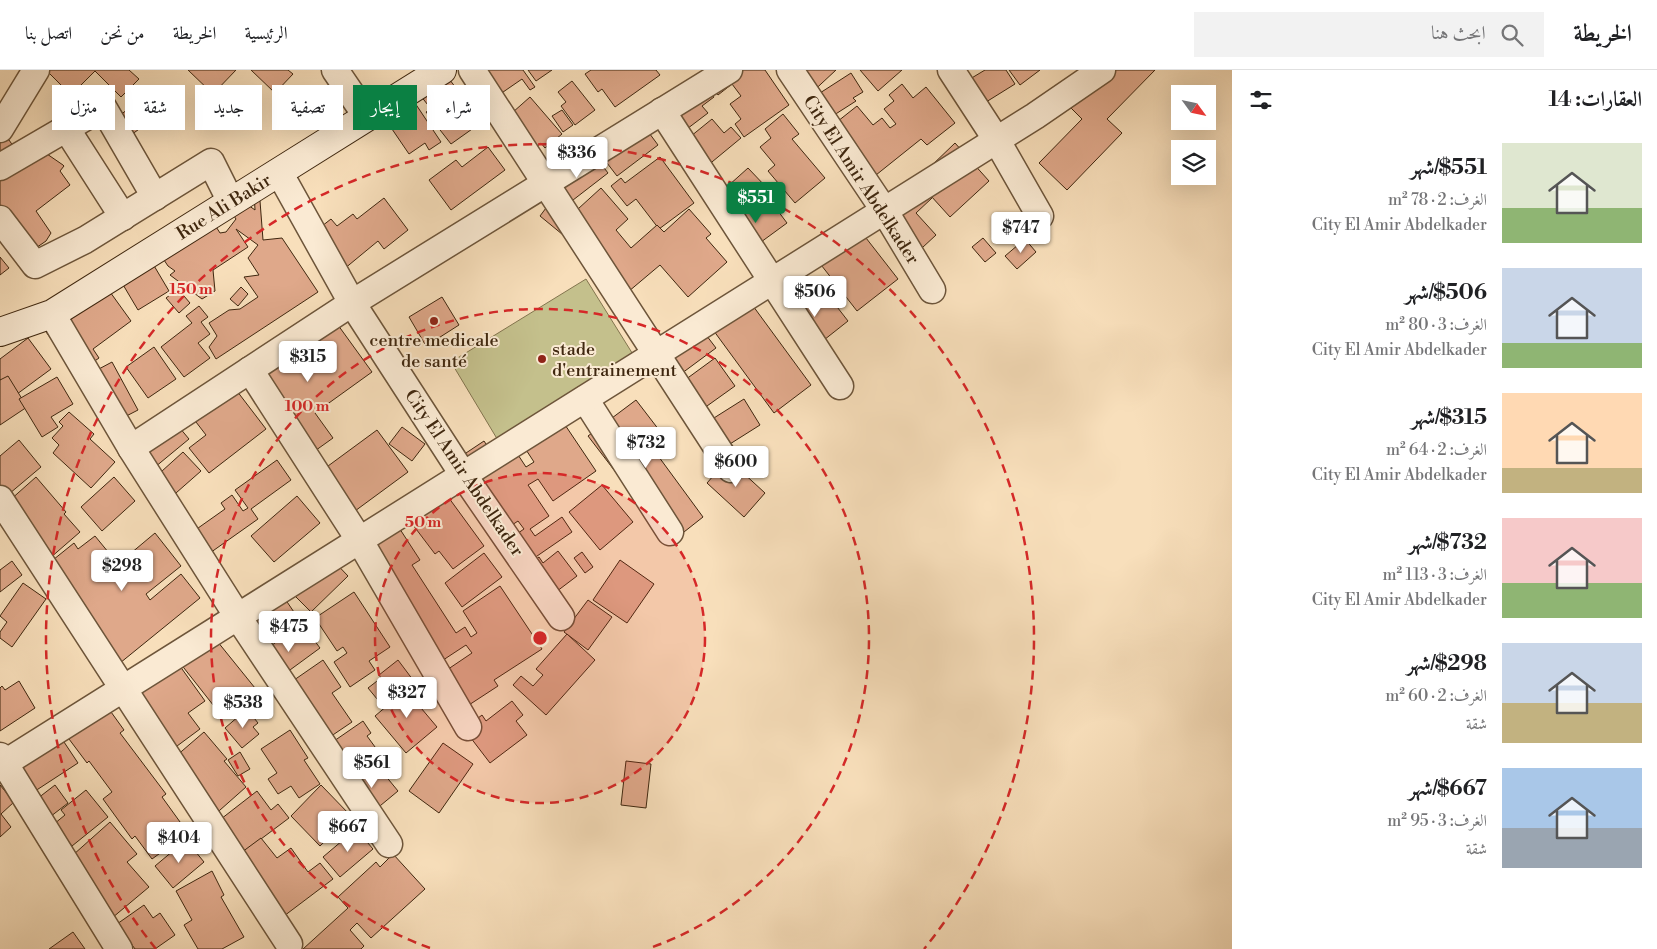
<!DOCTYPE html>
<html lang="ar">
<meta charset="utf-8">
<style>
:root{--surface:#fff;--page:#f2f2f2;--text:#202124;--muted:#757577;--line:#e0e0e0;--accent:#0b8043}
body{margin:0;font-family:"Libre Bodoni",Amiri,serif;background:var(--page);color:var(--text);direction:rtl;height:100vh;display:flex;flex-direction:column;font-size:19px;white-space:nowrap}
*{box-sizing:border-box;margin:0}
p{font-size:16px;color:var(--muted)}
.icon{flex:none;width:28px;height:28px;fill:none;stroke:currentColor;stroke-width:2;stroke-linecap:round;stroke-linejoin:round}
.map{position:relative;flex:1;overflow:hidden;direction:ltr}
.side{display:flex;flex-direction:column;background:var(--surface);width:425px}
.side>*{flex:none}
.top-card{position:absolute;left:15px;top:15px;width:475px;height:45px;direction:rtl;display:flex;gap:10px}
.needle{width:32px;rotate:123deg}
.tools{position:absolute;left:1171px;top:15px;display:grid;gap:10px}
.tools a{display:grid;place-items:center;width:45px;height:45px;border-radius:0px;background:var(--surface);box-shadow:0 5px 20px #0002;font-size:25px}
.price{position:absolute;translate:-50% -42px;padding:0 11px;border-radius:5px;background:#fff;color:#222;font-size:16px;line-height:32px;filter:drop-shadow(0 1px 2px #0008)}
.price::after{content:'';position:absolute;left:50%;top:30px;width:15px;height:11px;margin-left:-8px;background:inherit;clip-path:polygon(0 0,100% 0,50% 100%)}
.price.active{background:var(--accent);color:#fff}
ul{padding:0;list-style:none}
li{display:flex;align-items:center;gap:15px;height:125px;padding:0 15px}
li span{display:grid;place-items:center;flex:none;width:140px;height:100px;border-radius:0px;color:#555}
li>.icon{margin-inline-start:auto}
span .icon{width:60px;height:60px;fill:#fffc;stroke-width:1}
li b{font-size:21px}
h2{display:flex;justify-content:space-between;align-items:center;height:60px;padding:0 15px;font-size:21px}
.tag{padding:0 18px;border-radius:0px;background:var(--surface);box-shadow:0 5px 20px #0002;font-size:18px;line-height:45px}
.tag.active{background:var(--accent);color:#fff}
header{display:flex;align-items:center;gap:30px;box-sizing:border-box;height:70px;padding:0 25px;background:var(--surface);border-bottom:1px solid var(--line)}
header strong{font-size:24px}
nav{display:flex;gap:28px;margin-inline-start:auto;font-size:18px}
.search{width:350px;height:45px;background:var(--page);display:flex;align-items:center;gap:12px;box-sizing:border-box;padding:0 18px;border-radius:0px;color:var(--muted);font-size:19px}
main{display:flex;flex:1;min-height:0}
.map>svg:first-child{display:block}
</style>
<header>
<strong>الخريطة</strong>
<div class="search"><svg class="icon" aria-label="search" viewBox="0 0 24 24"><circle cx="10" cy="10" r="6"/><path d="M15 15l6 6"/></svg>ابحث هنا</div>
<nav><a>الرئيسية</a><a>الخريطة</a><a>من نحن</a><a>اتصل بنا</a></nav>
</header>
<main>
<section class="side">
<h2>العقارات: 14<svg class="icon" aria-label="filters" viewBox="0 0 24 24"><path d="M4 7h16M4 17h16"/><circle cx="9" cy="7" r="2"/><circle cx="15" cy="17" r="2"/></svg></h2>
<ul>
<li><span style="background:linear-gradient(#dfe7d0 65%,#8fb573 0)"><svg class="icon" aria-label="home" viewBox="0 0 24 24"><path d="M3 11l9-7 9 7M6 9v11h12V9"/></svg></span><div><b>$551/شهر</b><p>الغرف: 2 · 78 m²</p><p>City El Amir Abdelkader</p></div></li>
<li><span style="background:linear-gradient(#c9d6e8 75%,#8fb573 0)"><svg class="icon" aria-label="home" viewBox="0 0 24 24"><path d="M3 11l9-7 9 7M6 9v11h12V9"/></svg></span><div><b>$506/شهر</b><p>الغرف: 3 · 80 m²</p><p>City El Amir Abdelkader</p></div></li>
<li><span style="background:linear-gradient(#ffd9b3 75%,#c2b280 0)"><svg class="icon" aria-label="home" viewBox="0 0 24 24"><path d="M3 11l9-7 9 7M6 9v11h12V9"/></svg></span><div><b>$315/شهر</b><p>الغرف: 2 · 64 m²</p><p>City El Amir Abdelkader</p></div></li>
<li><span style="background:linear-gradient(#f6c9c9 65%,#8fb573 0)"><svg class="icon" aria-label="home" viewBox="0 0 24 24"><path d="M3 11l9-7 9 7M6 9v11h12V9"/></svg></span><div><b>$732/شهر</b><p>الغرف: 3 · 113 m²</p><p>City El Amir Abdelkader</p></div></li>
<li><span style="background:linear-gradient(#c9d6e8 60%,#c2b280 0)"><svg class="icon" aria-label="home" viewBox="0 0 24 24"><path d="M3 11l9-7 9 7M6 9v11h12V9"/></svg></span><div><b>$298/شهر</b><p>الغرف: 2 · 60 m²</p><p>شقة</p></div></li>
<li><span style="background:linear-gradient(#a9c7e8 60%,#9aa5b1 0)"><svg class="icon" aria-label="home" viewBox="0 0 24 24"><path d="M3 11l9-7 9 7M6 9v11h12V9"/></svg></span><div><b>$667/شهر</b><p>الغرف: 3 · 95 m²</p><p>شقة</p></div></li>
</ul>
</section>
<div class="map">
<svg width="1232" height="879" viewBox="0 0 1232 879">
<rect width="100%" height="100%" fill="#f8dfbb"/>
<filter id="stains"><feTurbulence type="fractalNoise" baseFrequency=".004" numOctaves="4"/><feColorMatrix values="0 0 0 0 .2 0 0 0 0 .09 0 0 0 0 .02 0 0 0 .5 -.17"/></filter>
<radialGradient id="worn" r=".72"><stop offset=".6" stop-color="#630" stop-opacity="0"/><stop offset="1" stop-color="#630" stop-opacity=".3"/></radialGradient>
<path fill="#c4c08c" stroke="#82744e" d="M586,209l48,77 -135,86 -48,-80z"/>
<g fill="#dfa88a" stroke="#3f270f">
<path d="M46,0h83l10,9 -18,18 -26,-26 -24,24z"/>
<path d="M188,0h48l-23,24z"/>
<path d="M251,0h37l5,4 -18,19z"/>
<path d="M474,0h49l12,17 -5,3 -8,-11 -29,20z"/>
<path d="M528,0h24l-16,11z"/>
<path d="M591,0h65l4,5 -45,32 -13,-18 -4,3 -13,-18z"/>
<path d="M726,0h39l24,35 -45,32 -9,-13 6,-5 -11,-15 11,-8 -9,-12 -14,11 -9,-13z"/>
<path d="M797,0h39l-29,27z"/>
<path d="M860,0h42l-24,21z"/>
<path d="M985,0h21l9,14 -45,28 -15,-24z"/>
<path d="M1009,0h31l-20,15z"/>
<path d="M1087,0h68l-48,49 15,14 -55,57 -28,-27 43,-44 -22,-22z"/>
<path d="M443,1l39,51 -31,22 -25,-32 5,-3 -14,-18z"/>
<path d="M851,3l12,19 -10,6 3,3 -36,23 -14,-22z"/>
<path d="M702,10l12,17 -12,9 6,7 -33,25 -18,-24z"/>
<path d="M572,11l23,29 -20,15 -14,-19 5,-4 -8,-10z"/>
<path d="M902,14l11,14 13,-11 29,36 -28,22 -6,-6 -60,48 -38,-54 34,-27 16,19 9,-7 8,10 6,-4 -12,-15 10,-8 -5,-6z"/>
<path d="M405,18l36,54 -12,8 -4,-7 -16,11 -32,-47z"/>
<path d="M530,27l32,37 -17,14 -4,-5 -19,16 -27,-31z"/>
<path d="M128,39l14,18 -18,13 -14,-17z"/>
<path d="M562,40l11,15 -10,7 -11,-16z"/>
<path d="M783,44l16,20 -7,5 33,39 -30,25 -27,-32 7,-6 -15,-18 11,-9 -6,-9z"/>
<path d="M638,48l20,27 -41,31 -20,-26z"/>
<path d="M712,49l12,14 7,-6 10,11 -40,33 -21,-26z"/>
<path d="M0,64l9,6 9,13 13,-10 32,22 1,1 -4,5 10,14 -34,26 15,22 -5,8 -16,11 -30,-36z"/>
<path d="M955,73l34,38 -39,36 -19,-21 -2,-28z"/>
<path d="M488,77l17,23 -54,40 -22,-30 27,-20 6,7z"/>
<path d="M591,81l17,22 -44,34 -17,-23z"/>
<path d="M660,87l34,46 -35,26 -23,-30 -9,7 -16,-20 10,-8 4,5z"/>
<path d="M748,98l19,20 -39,36 -19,-21z"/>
<path d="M917,111l15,17 -16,15 20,22 -27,25 -36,-39z"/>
<path d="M601,118l27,31 -12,11 15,18 26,-23 7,7 25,-23 22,25 -5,4 21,24 -39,35 -28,-32 -38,32 -55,-78z"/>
<path d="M254,122l6,9 3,39 19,-2 36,54 -102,67 -7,-12 8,-11 -8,-13 20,-13 11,-1 18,-12 -14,-20 15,-2 -11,-17 10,-13 -22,-16 12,18 -35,23 2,21 -13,8 -32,-24 5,-4 -7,-5 -6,-9 51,-35 7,11 6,-1 10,-13 -14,-21 15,-1 18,13z"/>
<path d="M766,125l21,28 -41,30 -21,-28z"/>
<path d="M384,128l24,32 -24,19 -6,-8 -40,33 -30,-37 23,-18 6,7 16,-12 4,5z"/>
<path d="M549,134l19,35 -28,-23z"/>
<path d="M852,150l46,59 -41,32 -46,-59z"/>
<path d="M983,168l13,15 -11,9 -13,-15z"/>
<path d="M1025,169l11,13 -19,17 -12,-13z"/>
<path d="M0,187l9,11 -9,7z"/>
<path d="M153,194l16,27 -31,19 -16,-27z"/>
<path d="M105,215l26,36 -38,28 6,9 -23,16 -32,-45z"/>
<path d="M820,215l28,36 -38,30 -28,-37z"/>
<path d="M241,217l7,7 -10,12 -8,-7z"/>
<path d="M178,219l12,14 -11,10 -13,-15z"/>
<path d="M745,225l66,90 -37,28 -66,-90z"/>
<path d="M442,227l17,28 -33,21 -17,-29z"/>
<path d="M199,236l9,11 -7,5 9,12 -12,9 12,15 -26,19 -23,-30 31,-24 -6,-7z"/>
<path d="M330,244l42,58 -57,41 18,25 -35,25 -50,-90z"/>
<path d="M697,253l19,25 -46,34 -19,-25z"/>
<path d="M28,268l23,31 -38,28 -13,-18v-20z"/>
<path d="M154,277l22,32 -28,19 -22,-31z"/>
<path d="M715,288l20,28 -42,30 -19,-28z"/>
<path d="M112,292l26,48 -31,16 -25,-48z"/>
<path d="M8,306l19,31 -27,18v-45z"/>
<path d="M57,307l16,27 -22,13 7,10 -16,10 -23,-38z"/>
<path d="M227,308l39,51 -57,44 -20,-25 17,-13 -20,-26z"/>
<path d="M744,329l16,26 -38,24 -16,-26z"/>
<path d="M636,330l33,43 -13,10 47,64 -33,26 -82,-107z"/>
<path d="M555,340l41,61 -43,30 -15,-22 -10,6 21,31 -19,13 5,7 27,-19 10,15 -48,33 -22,-21 22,-15 -6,-8 -21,14 -37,-78 24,-16 4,6 17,-12 21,32 8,-5 -17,-26z"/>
<path d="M69,342l25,22 -4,5 25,23 -24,26 -38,-35 6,-8 -7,-7 11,-12 -4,-4z"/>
<path d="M169,345l20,24 -40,33 -19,-24z"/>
<path d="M402,357l23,17 -13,17 -23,-17z"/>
<path d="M377,360l31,42 -68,50 -31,-42z"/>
<path d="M19,370l22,27 -38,32 -3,-5v-38z"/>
<path d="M183,382l18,19 -33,29 -17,-19z"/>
<path d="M728,389l37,34 -21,24 -37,-34z"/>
<path d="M277,390l14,20 -40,29 7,10 -58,41 -16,-22 41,-29 -4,-6 11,-8 11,16 5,-3 -13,-18z"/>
<path d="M36,407l30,35 -2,2 16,18 -38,33 -42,-56z"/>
<path d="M114,407l21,24 -33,30 -21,-24z"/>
<path d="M602,415l31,37 -33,28 -31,-38z"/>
<path d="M446,424l38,52 -31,23 -14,-18 -4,3 -25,-33z"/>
<path d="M297,426l23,27 -46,39 -23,-26z"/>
<path d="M394,450l26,40 -8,5 44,68 9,-6 6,10 6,-4 -14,-22 37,-25 42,63 -48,31 4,6 -46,30 -23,-34 43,-29 -6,-8 -35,23 -77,-122z"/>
<path d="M155,463l26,33 -35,28 4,6 31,-26 19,24 -80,65 -77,-95 31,-25 4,6 17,-13 23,28z"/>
<path d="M558,481l19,25 -37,28 -23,-30 22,-17 4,6z"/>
<path d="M582,482l11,15 -8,6 -11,-15z"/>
<path d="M484,483l18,24 -40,30 -17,-24z"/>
<path d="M328,485l20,21 -37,36 -20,-20z"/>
<path d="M620,490l34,24 -27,39 -34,-23z"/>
<path d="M12,491l10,14 -22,17v-22z"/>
<path d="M23,513l23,16 -34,48 -12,-9v-6l7,-10 -7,-6z"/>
<path d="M279,520l19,28 -44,30 -19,-28z"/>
<path d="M354,522l36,55 -21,14 6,9 -25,17 -16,-25 13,-9 -4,-6 -6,4 -22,-33z"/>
<path d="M588,530l24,17 -24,33 -24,-18z"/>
<path d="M308,562l12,16 -41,30 -18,-24 24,-19 7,9z"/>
<path d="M567,564l28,26 -49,55 -33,-30 8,-9 12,10 10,-11 -7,-6z"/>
<path d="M213,566l42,52 -34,27 -41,-52z"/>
<path d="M323,590l18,27 -9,6 20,29 -37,25 -31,-60z"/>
<path d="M398,590l15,20 -31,25 -14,-17 13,-10 -2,-3z"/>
<path d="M177,592l28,39 -17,12 12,16 -27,20 -37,-56z"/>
<path d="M19,611l16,27 -35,23v-43l2,-2 3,4z"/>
<path d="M414,613l10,12 -8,7 21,25 -31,26 -31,-37z"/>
<path d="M512,631l11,14 -7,6 11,14 -37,28 -26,-34 18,-14 4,6z"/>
<path d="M106,635l18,25 -4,3 46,61 -4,3 26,36 -36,26 -17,-23 -3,3 -29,-40 9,-7 -23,-31 -2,2 -21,-28z"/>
<path d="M247,639l11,14 -5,4 6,7 -17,14 -17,-20z"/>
<path d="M363,651l8,12 -4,3 11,15 -39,26 -18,-27z"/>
<path d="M290,660l18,28 -4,2 16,24 -21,14 -8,-12 -13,8 -10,-15 9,-6 -16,-24z"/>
<path d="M204,662l23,27 -3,2 22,26 -35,31 -36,-61z"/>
<path d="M60,666l18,27 -49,32 -17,-28z"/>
<path d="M443,673l30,21 -34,49 -30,-22z"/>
<path d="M240,682l10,17 -12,7 -10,-16z"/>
<path d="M626,691l25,3 -5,44 -25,-3z"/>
<path d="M375,693l23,28 -29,24 -23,-28z"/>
<path d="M0,715l14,17 -13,12 10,13 -11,10z"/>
<path d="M55,715l13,18 -22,17 -13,-18z"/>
<path d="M321,715l30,31 -31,30 -29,-30z"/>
<path d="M86,720l22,27 -36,29 -18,-22 11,-9 -4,-5z"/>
<path d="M257,721l14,19 7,-6 11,14 -44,33 -24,-32z"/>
<path d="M110,752l27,32 -10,8 22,25 -37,31 -48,-55z"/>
<path d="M356,759l17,20 -33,28 -17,-20z"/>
<path d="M261,768l16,20 14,-10 17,24 12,-9 13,16 -49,37 -46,-61z"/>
<path d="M186,770l18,22 -31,26 -18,-22z"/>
<path d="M393,784l32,35 -54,49 -14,-15 -7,7 14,16 -3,3h-58l45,-41 -10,-11 38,-35 4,5z"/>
<path d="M212,801l12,24 -3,2 23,40 -22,12h-24l-14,-24 8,-5 -16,-29z"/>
<path d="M144,835l9,13 7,-5 15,22 -20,14h-20l-18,-25z"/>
<path d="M73,862l12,17h-36z"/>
</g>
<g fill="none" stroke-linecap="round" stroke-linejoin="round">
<g stroke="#6d553a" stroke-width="29">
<g id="street">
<path d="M335,0l32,47"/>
<path d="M472,0l259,399"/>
<path d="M790,0l94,140 48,80"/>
<path d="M951,0l45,69 44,77"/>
<path d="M662,41l178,275"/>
<path d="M66,58l57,89"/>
<path d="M0,59l36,-59"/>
<path d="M0,97l103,-60 52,90"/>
<path d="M279,102l73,131 112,173 97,141"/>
<path d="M0,149l35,46 50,-25 126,-78 20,40"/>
<path d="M52,244l79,134 107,169 151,227"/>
<path d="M250,300l110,171 108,186"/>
<path d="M585,329l85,133"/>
<path d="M131,378l221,-145 377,-233"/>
<path d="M0,429l289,445"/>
<path d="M0,686l119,193"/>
<path d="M0,696l1035,-650 67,-46"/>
</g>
</g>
<g stroke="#3f270f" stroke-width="30">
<path id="secondary" d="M0,262l52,-18 390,-244"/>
</g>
<use href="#street" stroke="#faead3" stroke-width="26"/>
<use href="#secondary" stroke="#faead3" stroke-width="28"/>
</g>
<circle cx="540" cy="568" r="165" fill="#d62828" fill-opacity=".12"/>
<g fill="none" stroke="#d62828" stroke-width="2.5" stroke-dasharray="9 6">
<circle cx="540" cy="568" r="165"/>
<path d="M430 878A329 329 0 1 1 650 878"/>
<path d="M156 879A494 494 0 1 1 924 879"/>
</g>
<g fill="#8f2418" stroke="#faead3" stroke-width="2">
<circle cx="434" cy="251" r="5"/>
<circle cx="542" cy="289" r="5"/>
</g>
<g text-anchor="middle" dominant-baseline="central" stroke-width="4" stroke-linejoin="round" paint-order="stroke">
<g font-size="18" fill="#3f270f" stroke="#faead3">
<text transform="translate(861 110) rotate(57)">City El Amir Abdelkader</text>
<text transform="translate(224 137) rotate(-32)">Rue Ali Bakir</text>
<text transform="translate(464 403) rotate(56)">City El Amir Abdelkader</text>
</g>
<g font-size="18" fill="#3f270f" stroke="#faead3">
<text x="434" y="270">centre medicale<tspan x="434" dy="21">de santé</tspan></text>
<text x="552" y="279" text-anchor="start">stade<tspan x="552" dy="21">d'entrainement</tspan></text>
</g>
</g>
<circle cx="540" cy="568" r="8" fill="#d62828" stroke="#faead3" stroke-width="2.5"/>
<g font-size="15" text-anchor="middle" font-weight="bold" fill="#d62828" stroke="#faead3" stroke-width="4" stroke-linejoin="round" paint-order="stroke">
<text x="191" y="224">150 m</text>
<text x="307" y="341">100 m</text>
<text x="423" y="457">50 m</text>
</g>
<rect width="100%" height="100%" filter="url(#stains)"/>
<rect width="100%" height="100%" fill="url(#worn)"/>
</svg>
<div class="tools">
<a><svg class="needle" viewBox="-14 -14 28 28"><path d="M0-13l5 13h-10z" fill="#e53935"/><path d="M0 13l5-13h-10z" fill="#757577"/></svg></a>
<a><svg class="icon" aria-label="layers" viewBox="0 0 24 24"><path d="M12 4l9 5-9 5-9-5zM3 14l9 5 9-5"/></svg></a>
</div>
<b class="price" style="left:577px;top:109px">$336</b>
<b class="price active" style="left:756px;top:154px">$551</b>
<b class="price" style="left:1021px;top:184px">$747</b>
<b class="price" style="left:815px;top:248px">$506</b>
<b class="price" style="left:308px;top:313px">$315</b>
<b class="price" style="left:646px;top:399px">$732</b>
<b class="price" style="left:736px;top:418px">$600</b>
<b class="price" style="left:122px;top:522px">$298</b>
<b class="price" style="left:289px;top:583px">$475</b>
<b class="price" style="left:407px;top:649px">$327</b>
<b class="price" style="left:243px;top:659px">$538</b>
<b class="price" style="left:372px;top:719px">$561</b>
<b class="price" style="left:348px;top:783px">$667</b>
<b class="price" style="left:179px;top:794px">$404</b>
<div class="top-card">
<a class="tag">شراء</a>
<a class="tag active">إيجار</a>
<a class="tag">تصفية</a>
<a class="tag">جديد</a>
<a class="tag">شقة</a>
<a class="tag">منزل</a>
</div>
</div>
</main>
